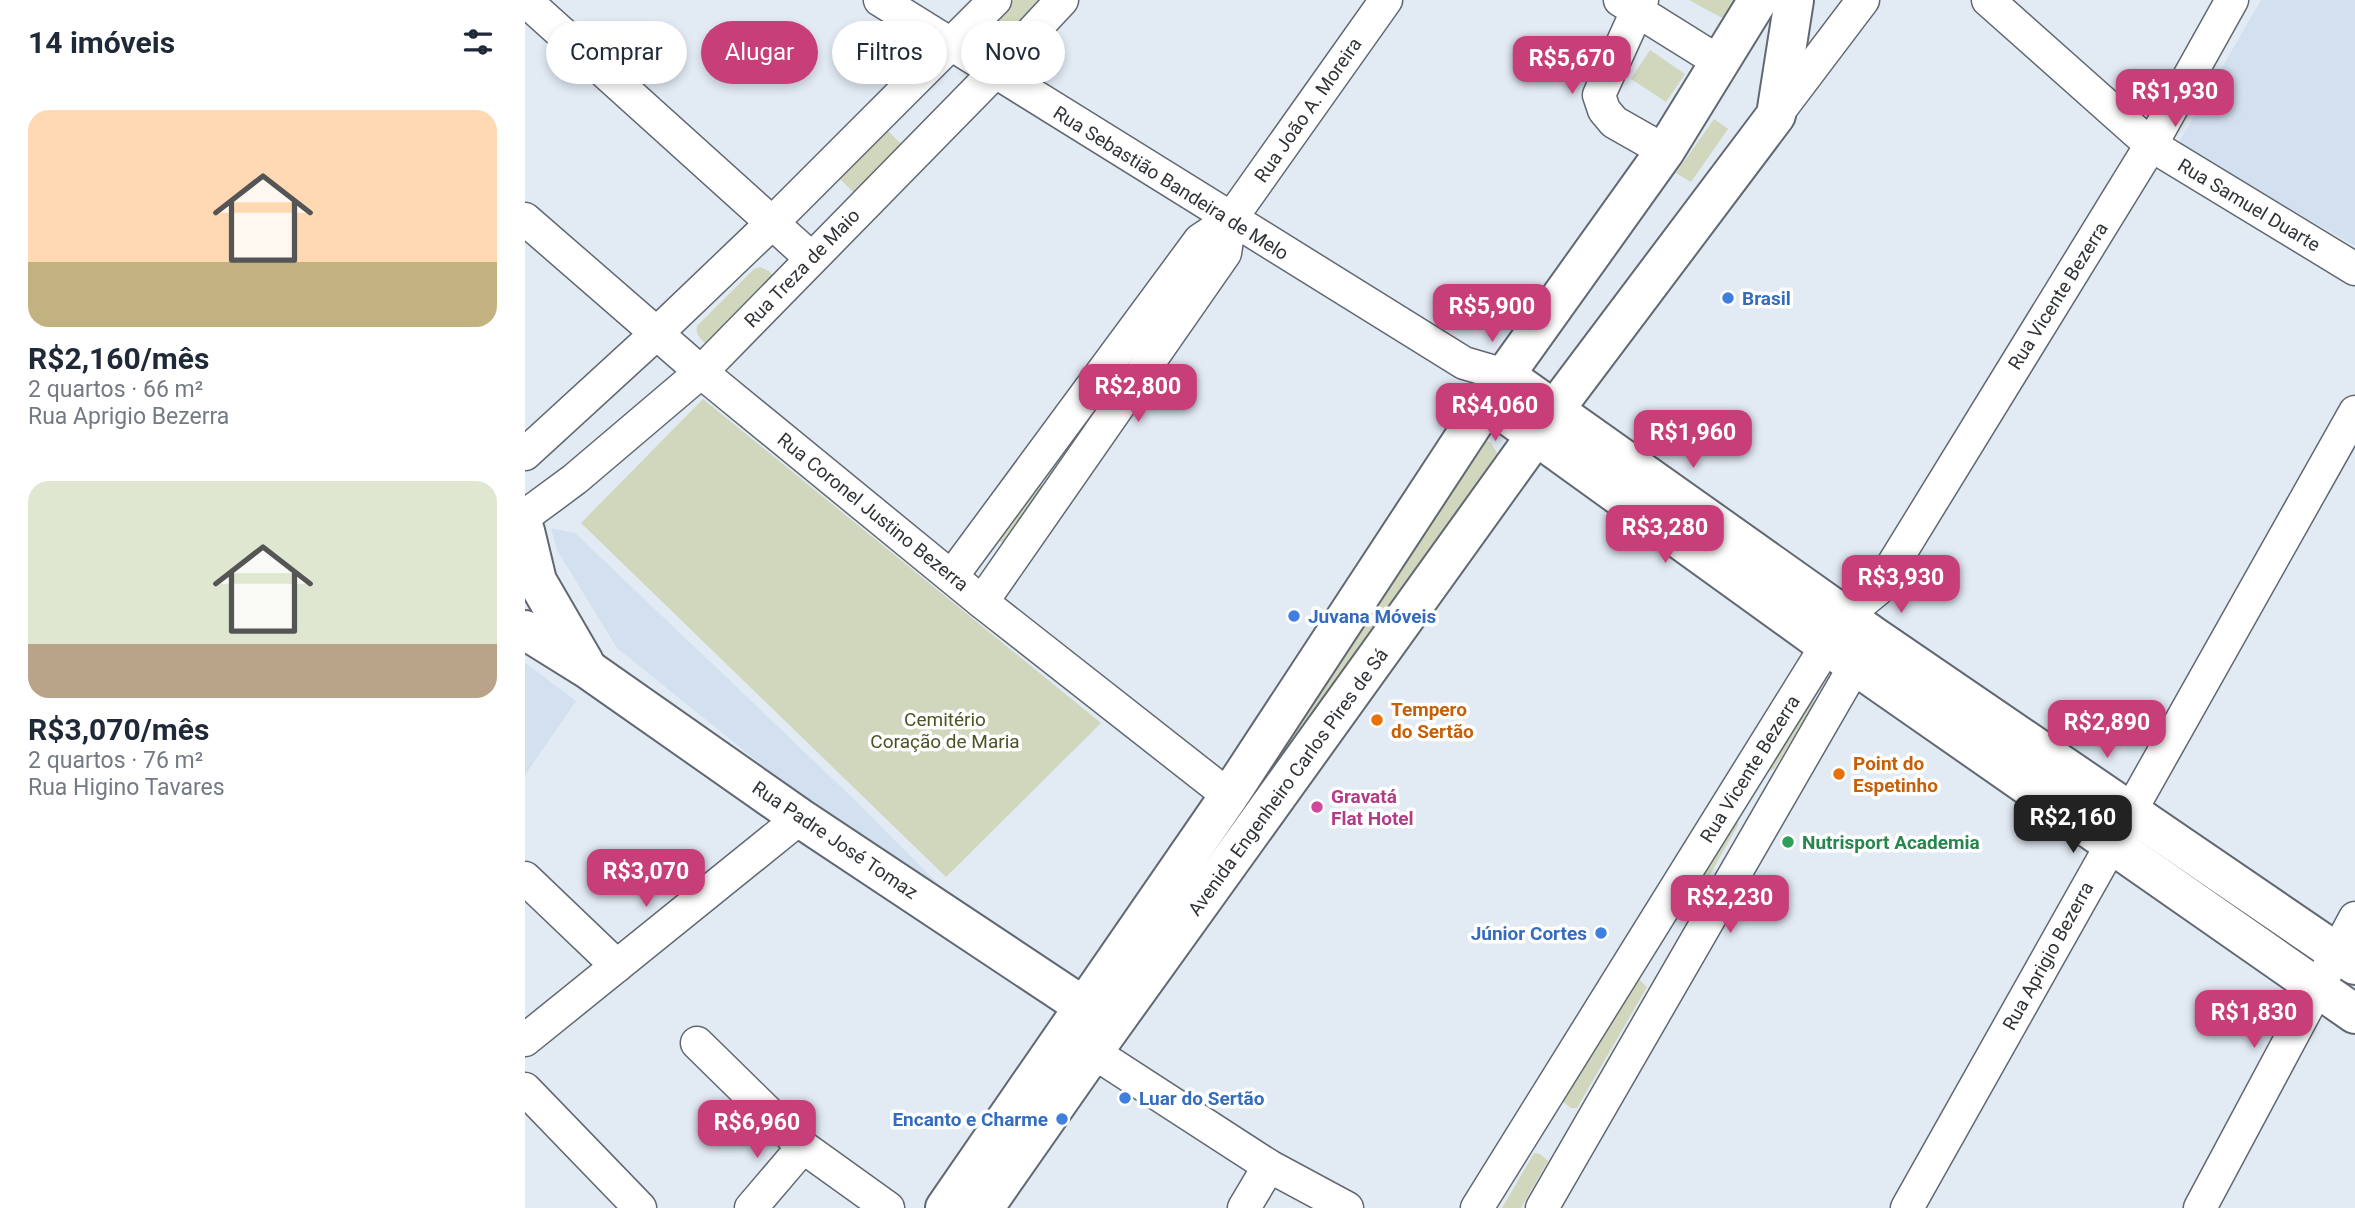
<!DOCTYPE html>
<html lang="pt">
<meta charset="utf-8">
<style>
:root{--surface:#fff;--page:#f2f2f3;--text:#1f2937;--muted:#747a83;--accent:#c73e78}
body{margin:0;font-family:Roboto,sans-serif;background:var(--page);color:var(--text);height:100vh;display:flex;flex-direction:column;font-size:26px;white-space:nowrap}
*{box-sizing:border-box;margin:0}
p{font-size:23px;color:var(--muted)}
.icon{flex:none;width:38px;height:38px;fill:none;stroke:currentColor;stroke-width:2;stroke-linecap:round;stroke-linejoin:round}
.map{position:relative;flex:1;overflow:hidden}
.details{display:flex;flex-direction:column;background:var(--surface);width:525px}
.details>*{flex:none}
.top-card{position:absolute;left:21px;top:21px;width:665px;height:63px;display:flex;gap:14px}
.price{position:absolute;translate:-50% -60px;padding:0 16px;border-radius:14px;background:var(--accent);color:#fff;font-size:23px;line-height:46px;filter:drop-shadow(0 2px 4px #0008)}
.price::after{content:'';position:absolute;left:50%;top:42px;width:21px;height:16px;margin-left:-10px;background:inherit;clip-path:polygon(0 0,100% 0,50% 100%)}
.price.active{background:#222;color:#fff}
ul{padding:0;list-style:none}
li{display:grid;align-content:center;gap:14px;height:371px;padding:0 28px}
li span{display:grid;place-items:center;height:217px;border-radius:21px;color:#555}
li>.icon{margin-inline-start:auto}
span .icon{width:126px;height:126px;fill:#fffc;stroke-width:1}
li b{font-size:30px}
h2{display:flex;justify-content:space-between;align-items:center;height:84px;padding:0 28px;font-size:30px}
.tag{padding:0 24px;border-radius:32px;background:var(--surface);box-shadow:0 4px 10px #0003;font-size:24px;line-height:63px}
.tag.active{background:var(--accent);color:#fff}
main{display:flex;flex:1;min-height:0}
.map>svg:first-child{display:block}
</style>
<main>
<section class="details">
<h2>14 imóveis<svg class="icon" aria-label="filters" viewBox="0 0 24 24"><path d="M4 7h16M4 17h16"/><circle cx="9" cy="7" r="2"/><circle cx="15" cy="17" r="2"/></svg></h2>
<ul>
<li><span style="background:linear-gradient(#ffd9b3 70%,#c2b280 0)"><svg class="icon" aria-label="home" viewBox="0 0 24 24"><path d="M3 11l9-7 9 7M6 9v11h12V9"/></svg></span><div><b>R$2,160/mês</b><p>2 quartos · 66 m²</p><p>Rua Aprigio Bezerra</p></div></li>
<li><span style="background:linear-gradient(#dfe7d0 75%,#b9a48a 0)"><svg class="icon" aria-label="home" viewBox="0 0 24 24"><path d="M3 11l9-7 9 7M6 9v11h12V9"/></svg></span><div><b>R$3,070/mês</b><p>2 quartos · 76 m²</p><p>Rua Higino Tavares</p></div></li>
</ul>
</section>
<div class="map">
<svg width="1830" height="1208" viewBox="0 0 1830 1208">
<rect width="100%" height="100%" fill="#e2eaf4"/>
<g fill="#d2e0ef">
<path d="M1736,0h94v246l-177,-102z"/>
<path d="M26,528l24,5 283,270 82,83 -13,12 -310,-250 -60,-98z"/>
<path d="M0,663l51,38 -51,74z"/>
</g>
<g fill="#d0d7bc">
<path d="M489,0h29l-43,44 -7,-2 -9,-12z"/>
<path d="M1164,0h48l-13,19z"/>
<path d="M1125,50l35,24 -19,28 -35,-23z"/>
<path d="M1189,119l14,10 -37,53 -15,-9z"/>
<path d="M361,129l17,17 -48,48 -16,-16z"/>
<path d="M235,267l9,4 7,7 -67,68c-7,-5 -14,-11 -12,-20l57,-57z"/>
<path d="M178,399l398,324 -155,154 -365,-354z"/>
<path d="M960,440l6,3 6,10 -253,367 -212,274z"/>
<path d="M510,480l9,7 -40,57 -10,-7z"/>
<path d="M1288,695l1,8 -40,66 -7,3 -6,-4z"/>
<path d="M1212,819l1,6 -50,89 -7,3 -6,-3z"/>
<path d="M1108,979h6l8,8 -70,121h-6l-9,-7z"/>
<path d="M1009,1153l6,1 8,7 -27,47h-19z"/>
</g>
<g fill="none" stroke-linecap="round" stroke-linejoin="round">
<g stroke="#616871" stroke-width="35">
<g id="street">
<path d="M0,0l286,258"/>
<path d="M355,0l584,363 41,12"/>
<path d="M1095,0l101,63"/>
<path d="M1117,0l-43,95 5,15 10,12 51,29"/>
<path d="M1463,0l163,145 204,124"/>
<path d="M1251,115l87,-115"/>
<path d="M0,219l176,153 281,230 247,194"/>
<path d="M0,454l132,-121 115,-110 223,-223"/>
<path d="M0,516l50,-37 126,-107 293,-299 68,-73"/>
<path d="M427,576l248,-336 30,-20 156,-220"/>
<path d="M457,602l243,-349 5,-33"/>
<path d="M0,878l92,88"/>
<path d="M0,1040l275,-222"/>
<path d="M172,1043l106,104 85,61"/>
<path d="M568,1052l176,114 78,42"/>
<path d="M0,1089l115,119"/>
<path d="M226,1208l52,-61"/>
<path d="M719,1208l25,-42"/>
<path d="M952,1208l368,-592 33,-27 273,-444 81,-145"/>
<path d="M1017,1208l325,-563"/>
<path d="M1382,1208l448,-796"/>
<path d="M1675,1208l155,-290"/>
</g>
</g>
<g stroke="#616871" stroke-width="42">
<g id="secondary">
<path d="M980,375l368,261 482,329"/>
<path d="M963,401l338,244 529,369"/>
</g>
</g>
<g stroke="#616871" stroke-width="42">
<g id="primary">
<path d="M0,531l12,50 47,81"/>
<path d="M0,630l64,40 211,148 283,188"/>
<path d="M420,1208l284,-412 276,-421 160,-224 93,-151"/>
<path d="M459,1208l109,-156 462,-643 221,-294 18,-115"/>
</g>
</g>
<use href="#street" stroke="#fff" stroke-width="32"/>
<use href="#secondary" stroke="#fff" stroke-width="38"/>
<use href="#primary" stroke="#fff" stroke-width="38"/>
</g>
<g fill="#3f7fe0" stroke="#fff" stroke-width="2.5">
<circle cx="1203" cy="298" r="7"/>
<circle cx="769" cy="616" r="7"/>
<circle cx="1076" cy="933" r="7"/>
<circle cx="600" cy="1098" r="7"/>
<circle cx="537" cy="1119" r="7"/>
</g>
<g fill="#e8710a" stroke="#fff" stroke-width="2.5">
<circle cx="852" cy="720" r="7"/>
<circle cx="1314" cy="774" r="7"/>
</g>
<circle fill="#d1479c" stroke="#fff" stroke-width="2.5" cx="792" cy="807" r="7"/>
<circle fill="#2e9e5b" stroke="#fff" stroke-width="2.5" cx="1263" cy="842" r="7"/>
<g text-anchor="middle" dominant-baseline="central" stroke-width="7" stroke-linejoin="round" paint-order="stroke">
<g font-size="19" fill="#313538" stroke="#fff">
<text transform="translate(783 110) rotate(-55)">Rua João A. Moreira</text>
<text transform="translate(646 183) rotate(32)">Rua Sebastião Bandeira de Melo</text>
<text transform="translate(1724 205) rotate(31)">Rua Samuel Duarte</text>
<text transform="translate(277 268) rotate(-46)">Rua Treza de Maio</text>
<text transform="translate(1533 296) rotate(-58)">Rua Vicente Bezerra</text>
<text transform="translate(348 512) rotate(39)">Rua Coronel Justino Bezerra</text>
<text transform="translate(1225 769) rotate(-58)">Rua Vicente Bezerra</text>
<text transform="translate(763 782) rotate(-54)">Avenida Engenheiro Carlos Pires de Sá</text>
<text transform="translate(310 840) rotate(34)">Rua Padre José Tomaz</text>
<text transform="translate(1523 956) rotate(-61)">Rua Aprigio Bezerra</text>
</g>
<g font-size="19" font-weight="bold" fill="#366cbe" stroke="#fff" text-anchor="start">
<text x="1217" y="298">Brasil</text>
<text x="783" y="616">Juvana Móveis</text>
<text x="1062" y="933" text-anchor="end">Júnior Cortes</text>
<text x="614" y="1098">Luar do Sertão</text>
<text x="523" y="1119" text-anchor="end">Encanto e Charme</text>
</g>
<g font-size="19" font-weight="bold" fill="#c56008" stroke="#fff" text-anchor="start">
<text x="866" y="709">Tempero<tspan x="866" dy="22">do Sertão</tspan></text>
<text x="1328" y="763">Point do<tspan x="1328" dy="22">Espetinho</tspan></text>
</g>
<g font-size="19" fill="#4b5422" stroke="#fff">
<text x="420" y="719">Cemitério<tspan x="420" dy="22">Coração de Maria</tspan></text>
</g>
<g font-size="19" font-weight="bold" fill="#b23c85" stroke="#fff" text-anchor="start">
<text x="806" y="796">Gravatá<tspan x="806" dy="22">Flat Hotel</tspan></text>
</g>
<g font-size="19" font-weight="bold" fill="#27864d" stroke="#fff" text-anchor="start">
<text x="1277" y="842">Nutrisport Academia</text>
</g>
</g>
</svg>
<b class="price" style="left:1047px;top:96px">R$5,670</b>
<b class="price" style="left:1650px;top:129px">R$1,930</b>
<b class="price" style="left:967px;top:344px">R$5,900</b>
<b class="price" style="left:613px;top:424px">R$2,800</b>
<b class="price" style="left:970px;top:443px">R$4,060</b>
<b class="price" style="left:1168px;top:470px">R$1,960</b>
<b class="price" style="left:1140px;top:565px">R$3,280</b>
<b class="price" style="left:1376px;top:615px">R$3,930</b>
<b class="price" style="left:1582px;top:760px">R$2,890</b>
<b class="price active" style="left:1548px;top:855px">R$2,160</b>
<b class="price" style="left:121px;top:909px">R$3,070</b>
<b class="price" style="left:1205px;top:935px">R$2,230</b>
<b class="price" style="left:1729px;top:1050px">R$1,830</b>
<b class="price" style="left:232px;top:1160px">R$6,960</b>
<div class="top-card">
<a class="tag">Comprar</a>
<a class="tag active">Alugar</a>
<a class="tag">Filtros</a>
<a class="tag">Novo</a>
</div>
</div>
</main>
